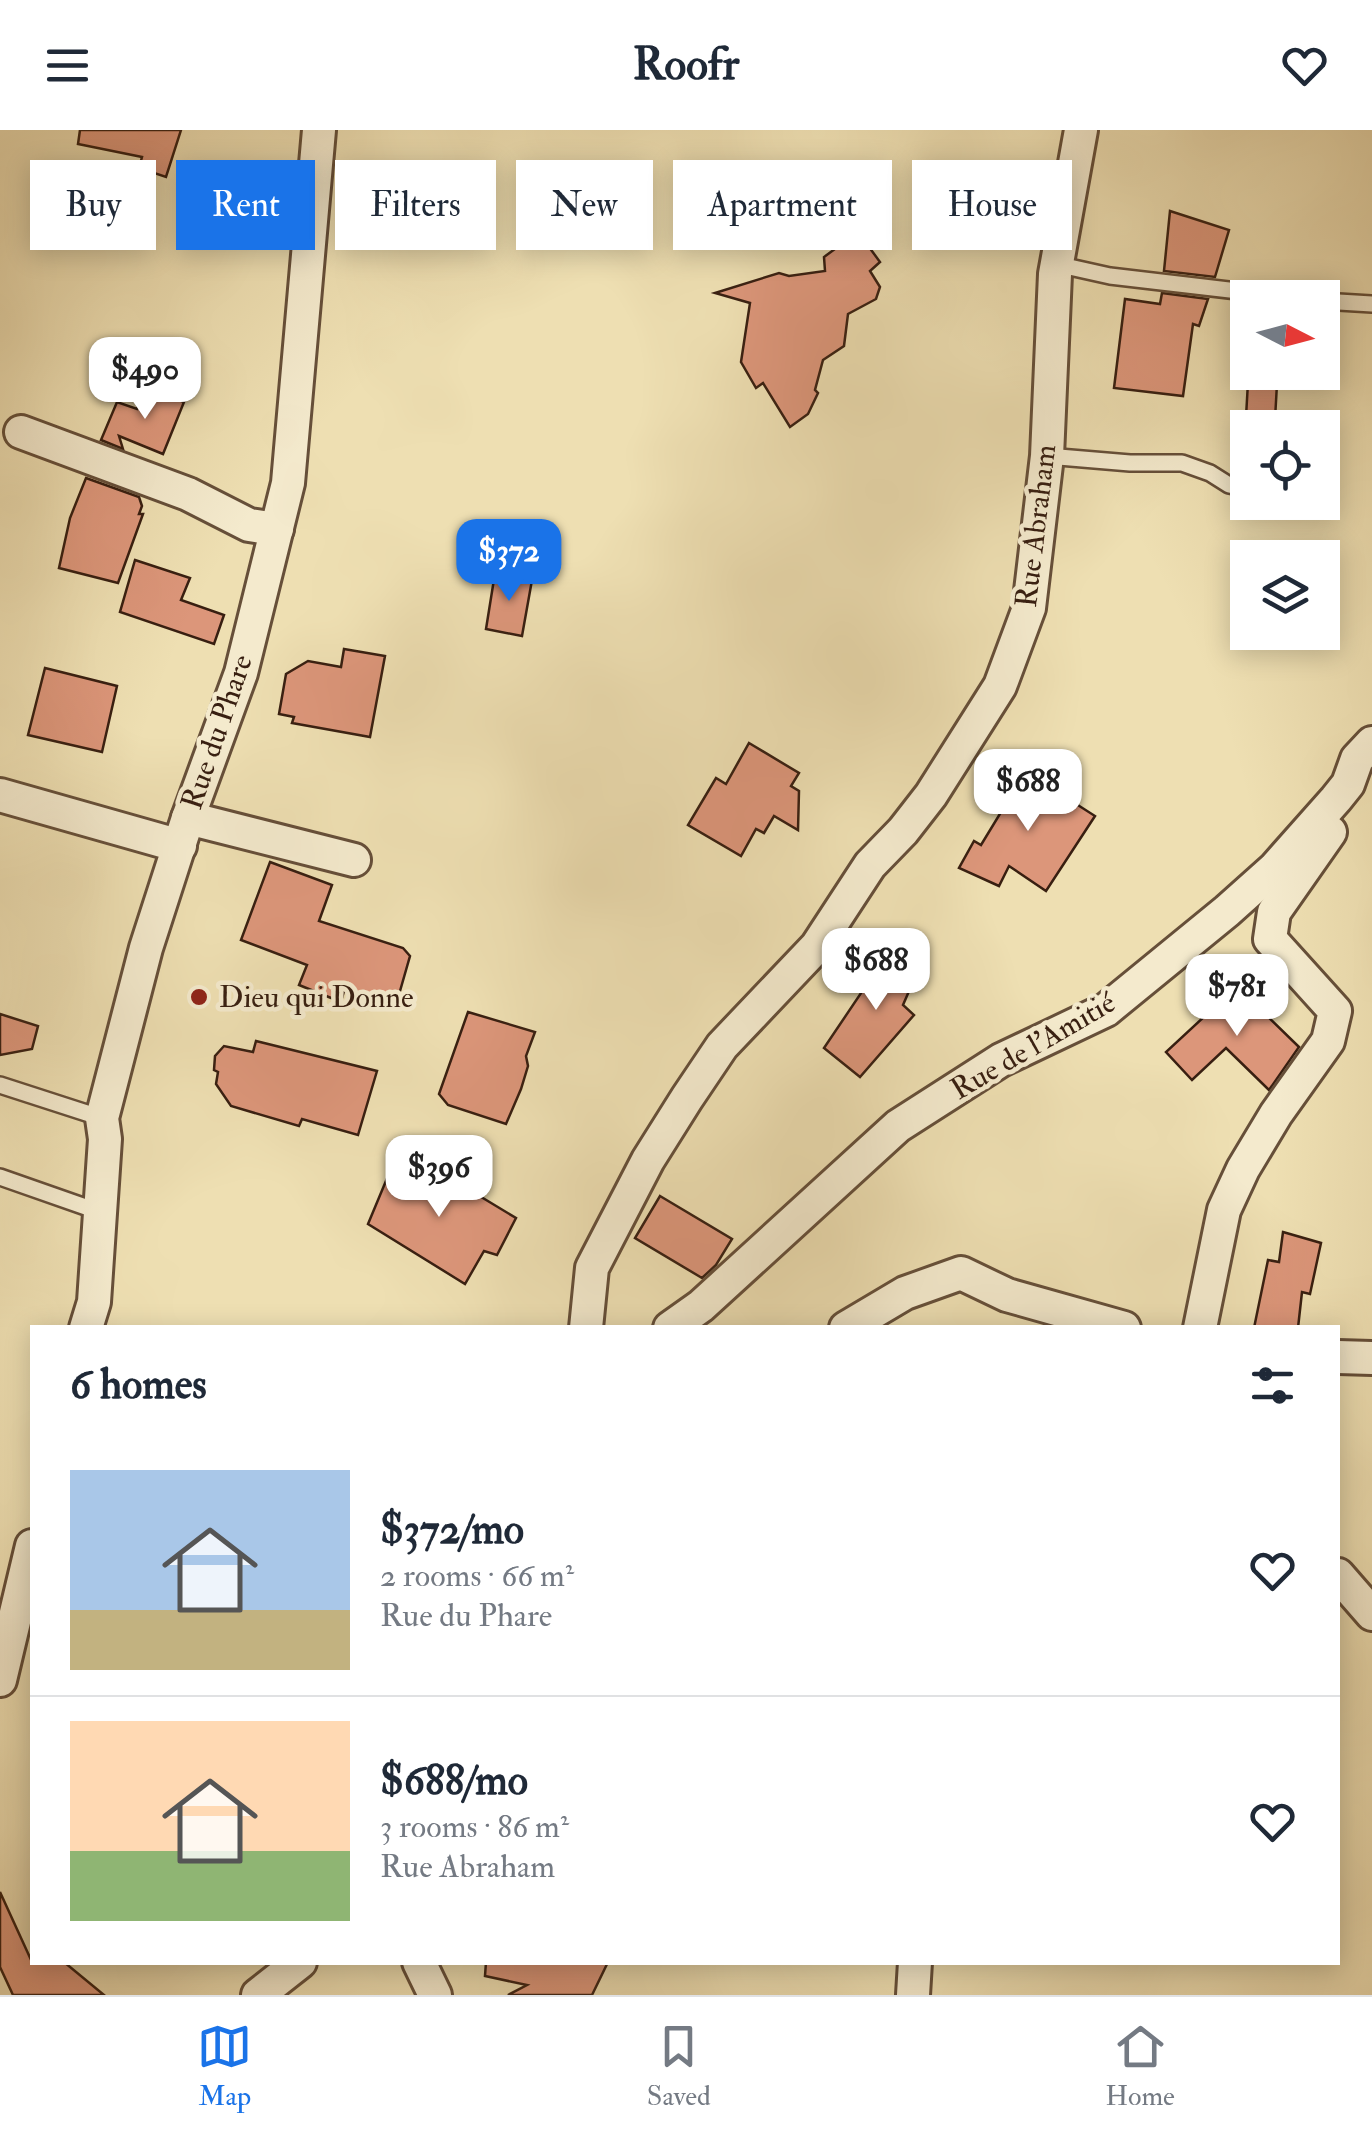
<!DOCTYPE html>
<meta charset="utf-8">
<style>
:root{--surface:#fff;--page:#f6f6f7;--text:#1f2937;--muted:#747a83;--line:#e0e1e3;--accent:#1a73e8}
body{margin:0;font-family:"IM FELL Double Pica",serif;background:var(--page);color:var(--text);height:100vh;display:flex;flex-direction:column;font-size:38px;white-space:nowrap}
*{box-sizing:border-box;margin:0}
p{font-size:32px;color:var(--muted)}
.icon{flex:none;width:55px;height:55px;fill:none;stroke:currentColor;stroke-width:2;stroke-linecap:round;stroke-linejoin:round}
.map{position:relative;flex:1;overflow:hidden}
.side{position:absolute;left:30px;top:1195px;width:1310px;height:640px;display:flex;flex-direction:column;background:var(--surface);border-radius:0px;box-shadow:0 5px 25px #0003}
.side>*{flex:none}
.banner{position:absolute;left:30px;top:30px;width:1312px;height:90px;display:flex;gap:20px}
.needle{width:65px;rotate:96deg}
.fabs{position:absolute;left:1230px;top:150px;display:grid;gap:20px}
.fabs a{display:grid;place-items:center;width:110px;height:110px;border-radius:0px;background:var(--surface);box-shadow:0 5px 25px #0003;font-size:50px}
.price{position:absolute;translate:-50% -85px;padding:0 22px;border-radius:20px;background:#fff;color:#222;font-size:32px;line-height:65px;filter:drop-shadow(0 2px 5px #0008)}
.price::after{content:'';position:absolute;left:50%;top:60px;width:30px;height:22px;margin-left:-15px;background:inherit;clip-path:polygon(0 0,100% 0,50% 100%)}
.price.selected{background:var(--accent);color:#fff}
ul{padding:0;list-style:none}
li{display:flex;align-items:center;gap:30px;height:250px;padding:0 40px}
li+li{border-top:2px solid var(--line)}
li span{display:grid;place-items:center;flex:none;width:280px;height:200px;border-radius:0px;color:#555}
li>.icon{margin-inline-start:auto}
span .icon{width:120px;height:120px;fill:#fffc;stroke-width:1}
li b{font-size:42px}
h2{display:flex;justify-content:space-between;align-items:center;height:120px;padding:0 40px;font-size:42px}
.pill{padding:0 35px;border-radius:0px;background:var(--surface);box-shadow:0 5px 25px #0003;font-size:35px;line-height:90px}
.pill.selected{background:var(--accent);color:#fff}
header{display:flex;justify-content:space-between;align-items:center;height:130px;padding:0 40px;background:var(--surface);font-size:45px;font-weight:800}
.tabs{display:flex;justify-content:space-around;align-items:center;height:140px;border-top:2px solid var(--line);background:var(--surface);font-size:28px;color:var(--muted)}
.tabs a{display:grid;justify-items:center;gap:5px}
.tabs .selected{color:var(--accent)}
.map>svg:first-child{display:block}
</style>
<header><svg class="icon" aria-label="menu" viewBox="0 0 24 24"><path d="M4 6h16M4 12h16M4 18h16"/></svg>Roofr<svg class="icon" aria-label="heart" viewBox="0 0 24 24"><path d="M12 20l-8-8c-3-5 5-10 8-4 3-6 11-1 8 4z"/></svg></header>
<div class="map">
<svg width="1372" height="1865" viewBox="0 0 1372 1865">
<rect width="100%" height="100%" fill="#eedfb2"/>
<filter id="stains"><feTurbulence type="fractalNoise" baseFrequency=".002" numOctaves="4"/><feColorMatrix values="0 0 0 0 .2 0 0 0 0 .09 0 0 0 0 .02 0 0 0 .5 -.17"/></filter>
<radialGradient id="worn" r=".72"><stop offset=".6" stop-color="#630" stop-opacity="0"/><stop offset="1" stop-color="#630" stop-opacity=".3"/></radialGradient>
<g fill="#dc967a" stroke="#381f11" stroke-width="2.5">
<path d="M80,0h101l-15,47 -27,-9 3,-11 -64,-13z"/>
<path d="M1170,81l59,19 -14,47 -51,-6z"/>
<path d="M858,102l22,30 -10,9 10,16 -4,12 -28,15 -4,32 -21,14 -8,30 3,3 -10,21 -18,13 -27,-44 -7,5 -15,-26 9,-59 -35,-10 64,-20 10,3 36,-5 -1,-14z"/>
<path d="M1162,163l46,6 -9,27 -6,-2 -10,72 -69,-8 11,-89 35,5z"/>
<path d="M1248,252l29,2 -2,35 -29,-2z"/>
<path d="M146,257l38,15 -21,52 -44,-18 4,13 -22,-9 16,-38 20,7z"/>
<path d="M86,348l53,19 3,9 -3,8h4l-25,69 -59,-15 11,-50z"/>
<path d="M135,430l55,18 -9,22 43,15 -10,29 -94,-32z"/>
<path d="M495,443l37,7 -10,56 -36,-7z"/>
<path d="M344,519l41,7 -15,81 -78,-14 2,-6 -15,-3 7,-40 22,-13 33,6z"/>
<path d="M45,538l72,18 -15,66 -74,-17z"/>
<path d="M749,613l50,30 -8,13 8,5 -1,39 -24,-14 -10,17 -8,-4 -15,27 -53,-31 28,-47 10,6z"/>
<path d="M1012,634l55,42 3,-6 25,16 -49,75 -37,-25 -10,20 -40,-18 15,-27 7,4 28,-46 -13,-11z"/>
<path d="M270,732l62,23 -13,36 84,27 7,8 -14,49 -52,-14 -3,11 -42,-17 8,-20 -66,-25z"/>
<path d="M890,814l33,15 -20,46 11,10 -54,62 -36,-29 60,-89z"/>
<path d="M1245,850l22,21 -7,8 39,38 -30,43 -43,-42 -34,32 -26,-28 54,-50 2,3z"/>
<path d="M468,882l67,20 -9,24 2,10 -7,23 -15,35 -58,-19 -9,-11z"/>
<path d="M0,884l38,12 -6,23 -32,6z"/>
<path d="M256,911l121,30 -19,64 -56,-16 -3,7 -68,-20 -15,-22 2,-12 -4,-2 1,-14 9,-10 29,6z"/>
<path d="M398,1022l48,40 7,-12 63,38 -19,37 -13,-4 -19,33 -97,-60z"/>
<path d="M660,1066l72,43 -16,26 -14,13 -67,-40z"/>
<path d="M1283,1102l38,11 -11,51 -8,-2 -4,36h-44l14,-68 11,2z"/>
<path d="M0,1762l32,70h32l40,33h-91l-13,-28z"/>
<path d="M486,1832h122l-16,33h-84l19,-10 -42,-9z"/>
</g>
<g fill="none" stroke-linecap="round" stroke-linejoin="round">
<g stroke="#664f39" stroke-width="20">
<g id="lane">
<path d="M1056,134l54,12 187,22"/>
<path d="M1322,171l50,3"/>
<path d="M1047,326l83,7h52l28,10 19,12 19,4"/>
<path d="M0,955l102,33"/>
<path d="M0,1047l100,35"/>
</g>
</g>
<g stroke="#664f39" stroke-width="38">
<g id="street">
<path d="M21,302l167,62 61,31 28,4"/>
<path d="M0,665l180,51"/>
<path d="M188,688l166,42"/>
<path d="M86,1198l8,-26 11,-163 -3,-21 44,-170 42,-130 53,-145 47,-190 31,-353"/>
<path d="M586,1198l6,-60 56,-108 39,-62 35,-52 95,-100 53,-81 33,-34 28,-36 69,-109 29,-78 18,-152 8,-182 26,-144"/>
<path d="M670,1198l31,-22 197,-180 103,-66 105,-50 121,-99 47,-42 62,-70 12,-15 9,-25 15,-16"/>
<path d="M846,1198l59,-35 56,-20 46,22 117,33"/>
<path d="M1200,1198l24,-118 19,-41 33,-55 52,-73 7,-30 -65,-72 4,-27 56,-80"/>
<path d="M1338,1227l34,1"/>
<path d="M1338,1445l34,39"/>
<path d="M0,1550l32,-134"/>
<path d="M419,1832l16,33"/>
<path d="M258,1865l42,-33"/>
<path d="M913,1865l2,-33"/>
</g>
</g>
<use href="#lane" stroke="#f4eacd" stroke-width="15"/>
<use href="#street" stroke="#f4eacd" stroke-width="32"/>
</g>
<circle fill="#8f2418" stroke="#f4eacd" stroke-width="4" cx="199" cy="867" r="10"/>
<g text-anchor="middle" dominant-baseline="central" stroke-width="9" stroke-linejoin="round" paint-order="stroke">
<g font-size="30" fill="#381f11" stroke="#f4eacd">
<text transform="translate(1036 396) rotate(-83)">Rue Abraham</text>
<text transform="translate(217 602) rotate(-71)">Rue du Phare</text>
<text transform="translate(1033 916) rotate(-30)">Rue de l'Amitié</text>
</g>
<g font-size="30" fill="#381f11" stroke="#f4eacd" text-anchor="start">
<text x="219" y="867">Dieu qui Donne</text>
</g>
</g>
<rect width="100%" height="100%" filter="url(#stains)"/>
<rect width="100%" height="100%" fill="url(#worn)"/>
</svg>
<div class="fabs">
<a><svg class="needle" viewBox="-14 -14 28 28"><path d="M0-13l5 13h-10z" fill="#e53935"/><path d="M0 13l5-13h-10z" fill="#747a83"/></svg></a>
<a><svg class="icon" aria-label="locate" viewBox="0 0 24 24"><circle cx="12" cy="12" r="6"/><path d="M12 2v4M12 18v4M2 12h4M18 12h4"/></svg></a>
<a><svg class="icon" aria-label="layers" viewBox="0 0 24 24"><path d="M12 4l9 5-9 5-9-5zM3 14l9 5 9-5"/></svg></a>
</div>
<b class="price" style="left:145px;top:292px">$490</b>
<b class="price selected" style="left:509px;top:474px">$372</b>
<b class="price" style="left:1028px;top:704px">$688</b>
<b class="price" style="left:876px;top:883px">$688</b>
<b class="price" style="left:1237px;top:909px">$781</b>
<b class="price" style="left:439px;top:1090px">$396</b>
<div class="banner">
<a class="pill">Buy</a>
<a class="pill selected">Rent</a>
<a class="pill">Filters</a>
<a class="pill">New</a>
<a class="pill">Apartment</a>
<a class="pill">House</a>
</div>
<section class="side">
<h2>6 homes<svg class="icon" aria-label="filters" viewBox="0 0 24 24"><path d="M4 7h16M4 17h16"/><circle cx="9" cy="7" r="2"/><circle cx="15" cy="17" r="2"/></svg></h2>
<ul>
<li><span style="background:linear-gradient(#a9c7e8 70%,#c2b280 0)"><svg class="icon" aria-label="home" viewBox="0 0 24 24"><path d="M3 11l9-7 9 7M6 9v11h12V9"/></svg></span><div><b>$372/mo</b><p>2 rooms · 66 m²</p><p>Rue du Phare</p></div><svg class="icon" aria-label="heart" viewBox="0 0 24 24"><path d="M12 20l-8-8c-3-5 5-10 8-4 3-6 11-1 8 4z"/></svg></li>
<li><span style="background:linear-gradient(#ffd9b3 65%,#8fb573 0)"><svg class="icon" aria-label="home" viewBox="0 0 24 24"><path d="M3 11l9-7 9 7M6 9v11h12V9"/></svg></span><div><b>$688/mo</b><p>3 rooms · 86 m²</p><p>Rue Abraham</p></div><svg class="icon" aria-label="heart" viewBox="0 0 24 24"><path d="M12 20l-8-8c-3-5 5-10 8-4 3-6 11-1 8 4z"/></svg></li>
</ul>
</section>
</div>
<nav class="tabs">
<a class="selected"><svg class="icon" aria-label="map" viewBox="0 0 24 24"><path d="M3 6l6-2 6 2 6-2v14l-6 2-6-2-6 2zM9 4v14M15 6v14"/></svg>Map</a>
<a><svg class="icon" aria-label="saved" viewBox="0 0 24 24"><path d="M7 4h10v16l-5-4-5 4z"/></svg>Saved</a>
<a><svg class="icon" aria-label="home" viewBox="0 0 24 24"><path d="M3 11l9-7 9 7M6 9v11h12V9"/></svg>Home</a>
</nav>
